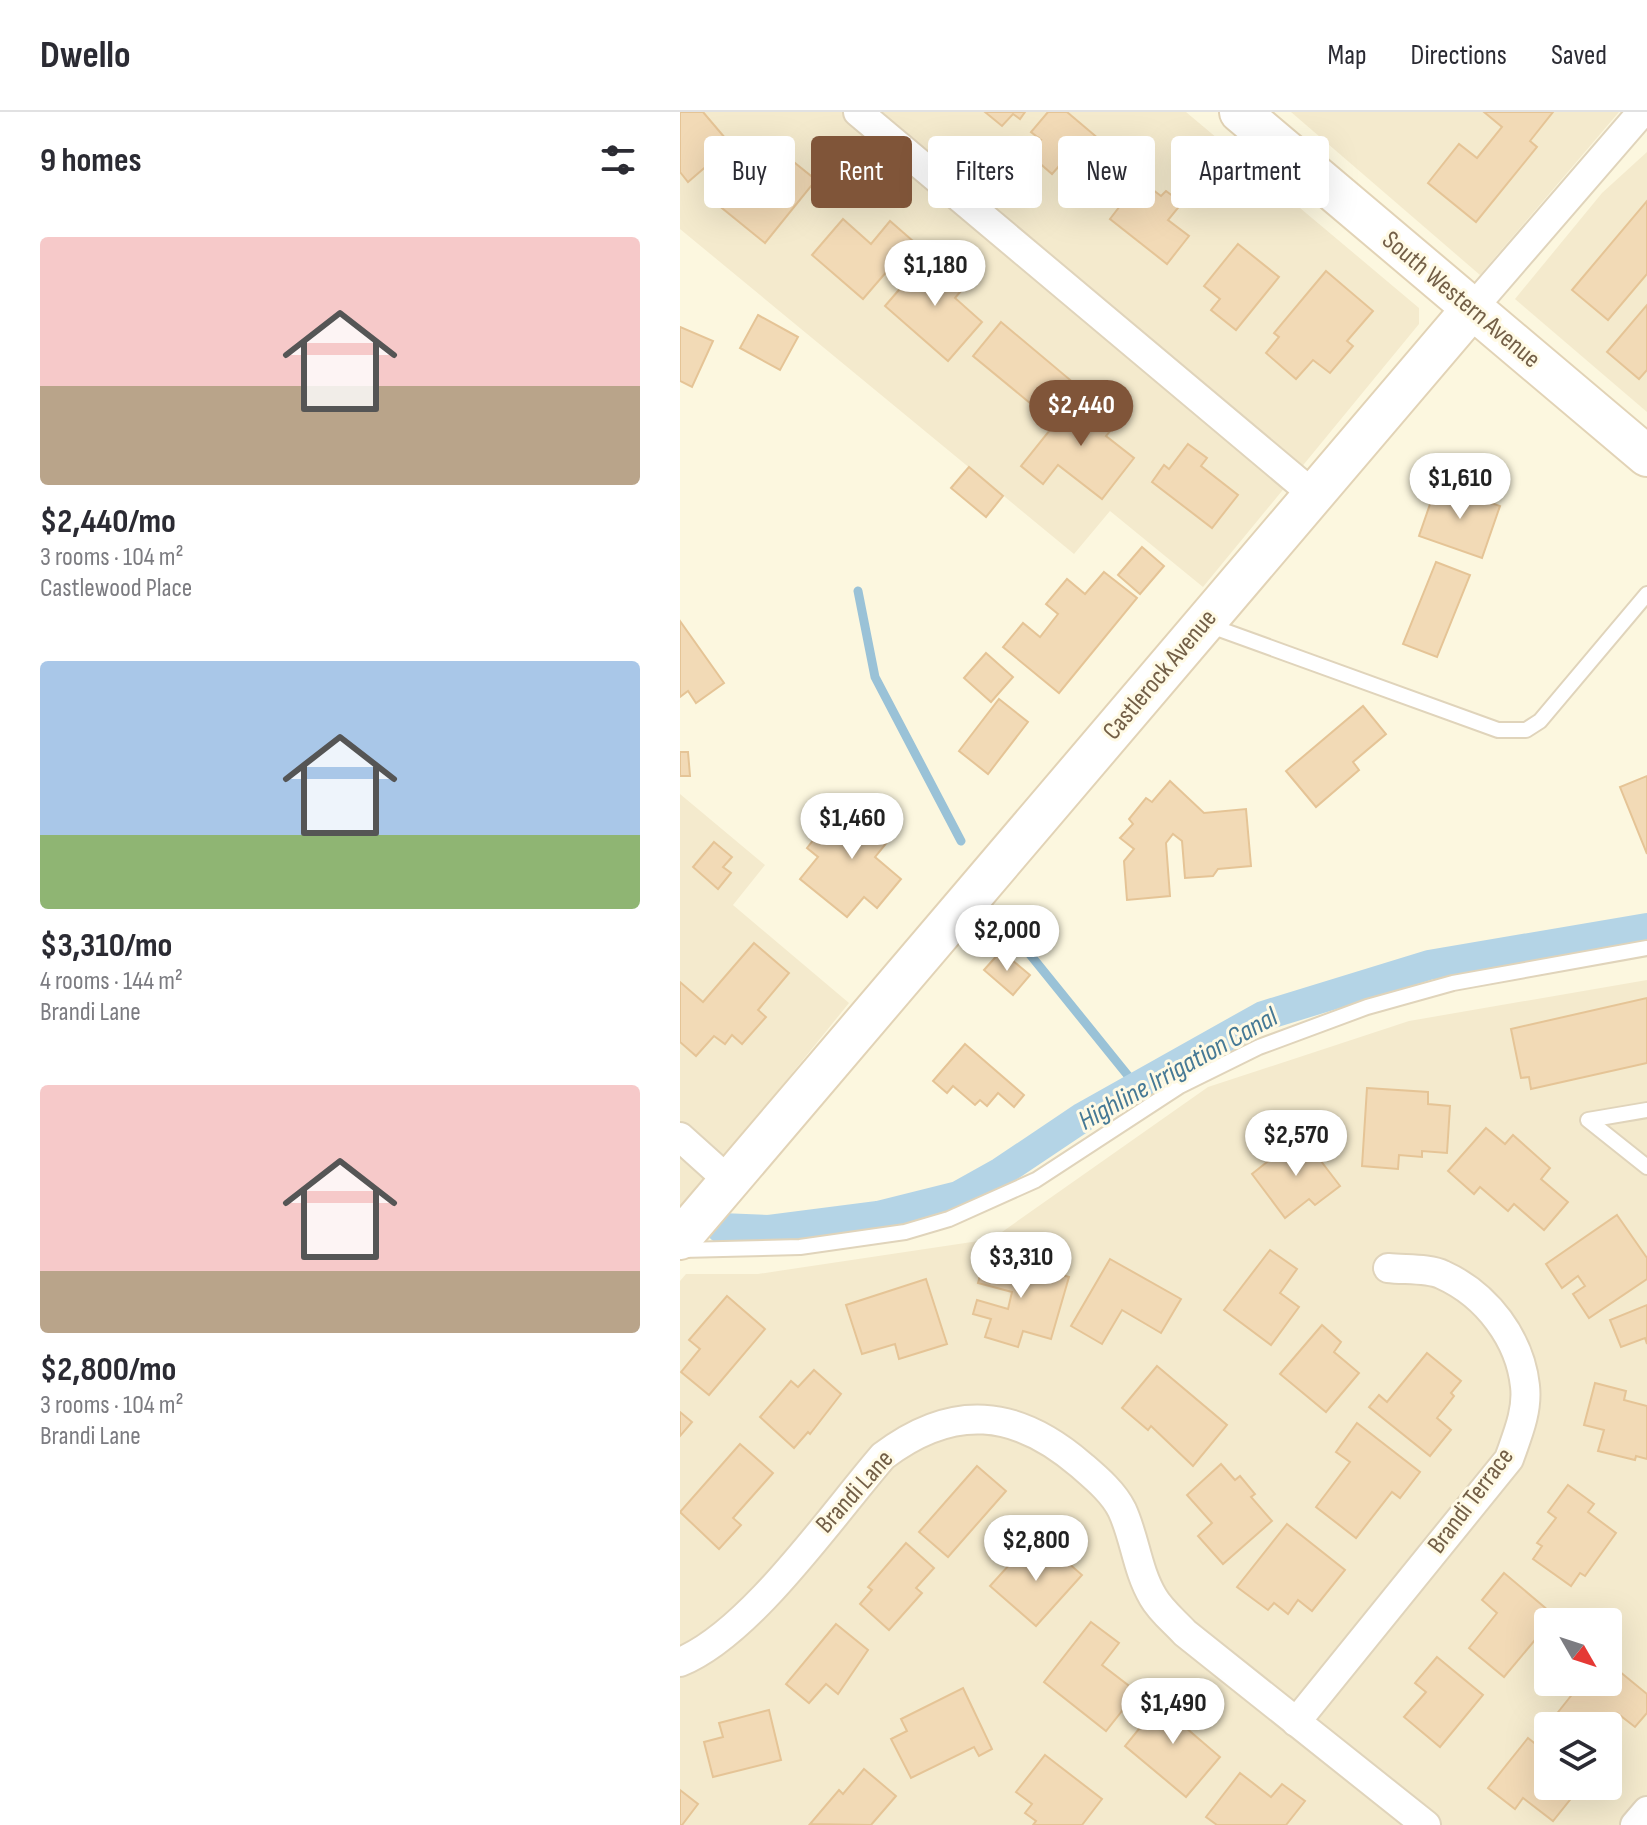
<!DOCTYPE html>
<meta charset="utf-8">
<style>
:root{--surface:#fff;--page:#f7f7f7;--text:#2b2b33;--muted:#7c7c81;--line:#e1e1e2;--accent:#805539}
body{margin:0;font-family:"Sofia Sans Condensed",sans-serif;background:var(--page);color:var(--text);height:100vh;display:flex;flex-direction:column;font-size:30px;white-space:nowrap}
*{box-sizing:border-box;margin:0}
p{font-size:26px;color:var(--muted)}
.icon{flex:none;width:44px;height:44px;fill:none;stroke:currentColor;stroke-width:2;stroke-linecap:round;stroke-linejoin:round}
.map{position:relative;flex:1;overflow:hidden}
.drawer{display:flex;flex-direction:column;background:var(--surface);width:680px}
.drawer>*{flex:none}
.hud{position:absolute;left:24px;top:24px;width:760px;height:72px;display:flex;gap:16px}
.needle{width:52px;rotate:129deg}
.tools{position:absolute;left:854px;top:1496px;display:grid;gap:16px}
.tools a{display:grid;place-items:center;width:88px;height:88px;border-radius:8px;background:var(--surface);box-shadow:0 8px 32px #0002;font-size:40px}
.price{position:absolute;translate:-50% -68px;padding:0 18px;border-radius:28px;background:#fff;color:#222;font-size:26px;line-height:52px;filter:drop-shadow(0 2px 4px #0008)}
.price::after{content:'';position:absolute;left:50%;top:48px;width:24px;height:18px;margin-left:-12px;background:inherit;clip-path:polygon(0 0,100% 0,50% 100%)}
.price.active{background:var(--accent);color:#fff}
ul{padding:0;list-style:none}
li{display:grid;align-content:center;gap:16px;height:424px;padding:0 40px}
li span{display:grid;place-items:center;height:248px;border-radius:8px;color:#555}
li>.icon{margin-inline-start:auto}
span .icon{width:144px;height:144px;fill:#fffc;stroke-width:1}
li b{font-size:34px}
h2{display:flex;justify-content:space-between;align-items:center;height:96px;padding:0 40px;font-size:34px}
.tag{padding:0 28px;border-radius:8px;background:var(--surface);box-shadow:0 8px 32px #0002;font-size:28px;line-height:72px}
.tag.active{background:var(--accent);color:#fff}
header{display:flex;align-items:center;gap:48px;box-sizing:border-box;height:112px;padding:0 40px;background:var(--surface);border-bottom:2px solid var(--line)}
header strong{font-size:38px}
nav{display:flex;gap:44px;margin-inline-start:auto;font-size:28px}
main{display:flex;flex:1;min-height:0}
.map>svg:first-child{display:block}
</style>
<header>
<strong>Dwello</strong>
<nav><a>Map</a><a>Directions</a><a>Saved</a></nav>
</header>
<main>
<section class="drawer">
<h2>9 homes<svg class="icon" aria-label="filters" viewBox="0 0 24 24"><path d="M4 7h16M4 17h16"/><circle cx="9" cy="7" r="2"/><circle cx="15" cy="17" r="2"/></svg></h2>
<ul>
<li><span style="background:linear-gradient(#f6c9c9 60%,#b9a48a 0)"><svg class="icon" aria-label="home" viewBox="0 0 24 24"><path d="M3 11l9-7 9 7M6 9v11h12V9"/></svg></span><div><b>$2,440/mo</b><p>3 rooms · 104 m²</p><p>Castlewood Place</p></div></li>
<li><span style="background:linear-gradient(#a9c7e8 70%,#8fb573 0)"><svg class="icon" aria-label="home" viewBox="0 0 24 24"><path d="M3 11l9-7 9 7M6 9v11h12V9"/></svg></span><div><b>$3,310/mo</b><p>4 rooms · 144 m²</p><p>Brandi Lane</p></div></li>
<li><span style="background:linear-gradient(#f6c9c9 75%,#b9a48a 0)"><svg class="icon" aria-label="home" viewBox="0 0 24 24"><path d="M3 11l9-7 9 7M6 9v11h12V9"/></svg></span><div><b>$2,800/mo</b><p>3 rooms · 104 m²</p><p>Brandi Lane</p></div></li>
</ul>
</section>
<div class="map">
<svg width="967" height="1713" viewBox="0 0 967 1713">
<rect width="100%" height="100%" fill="#fcf7df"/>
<g fill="#f4eacd" fill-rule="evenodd">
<path d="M0,0h506l233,196v16l-216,263 -93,-76 -36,43 -394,-325z"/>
<path d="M611,0h328l-139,163z"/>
<path d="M967,40v260l-132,-113 87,-106z"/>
<path d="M0,682l85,71 -32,40 116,98 -169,209z"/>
<path d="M967,868v845h-967v-544l6,-7h72l234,-35 216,-152 201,-66zM868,1510h60v60h-60zM868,1614h60v60h-60z"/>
</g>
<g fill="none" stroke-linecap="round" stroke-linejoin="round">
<g stroke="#9ac2d7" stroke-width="9">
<path d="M178,479l17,86 86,164"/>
<path d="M319,804l139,172"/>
</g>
<path stroke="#b4d4e6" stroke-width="30" d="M41,1116l48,2 109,-14 80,-20 43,-24 82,-55 180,-101 166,-51 218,-37"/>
</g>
<g fill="#f2dab6" stroke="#e5c496" stroke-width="2">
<path d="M0,0h23l28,33 -43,37 -8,-10z"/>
<path d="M305,0h40l-5,7 -7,-5 -11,12z"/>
<path d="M368,0h19l58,49 -22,26 -21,-18 -7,9 -15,-13 -8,9 -23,-20 12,-14 -10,-8z"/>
<path d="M804,0h69l-23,29 7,6 -61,75 -48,-39 31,-39 18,14 25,-31z"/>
<path d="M79,38l24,19 7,-10 26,21 -51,63 -48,-39z"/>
<path d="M460,68l21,16 5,-5 16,12 -14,17 21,16 -22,28 -57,-45z"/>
<path d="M967,89v73l-39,46 -36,-30z"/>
<path d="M163,107l28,25 19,-23 23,20 -50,58 -51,-44z"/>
<path d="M558,132l41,33 -43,53 -25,-20 9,-11 -16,-13z"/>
<path d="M250,142l36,31 -11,13 27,24 -34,39 -63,-55z"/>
<path d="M646,159l47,40 -26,30 6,5 -23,27 -17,-13 -17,19 -30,-26 13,-16 -5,-4z"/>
<path d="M967,193v65l-8,9 -32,-27z"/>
<path d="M78,203l40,22 -18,33 -40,-22z"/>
<path d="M321,210l74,62 -28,33 -74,-61z"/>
<path d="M0,215l33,14 -21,46 -12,-6z"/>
<path d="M402,278l37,30 -13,16 28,22 -32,41 -44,-34 -15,19 -22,-18z"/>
<path d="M508,332l19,14 -6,8 37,29 -26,33 -60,-46 12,-17 5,4z"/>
<path d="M289,355l34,29 -17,21 -35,-29z"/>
<path d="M757,372l63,22 -18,52 -63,-22z"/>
<path d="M462,435l22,19 -24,28 -22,-19z"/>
<path d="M756,450l34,13 -33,82 -34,-13z"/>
<path d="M424,460l33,26 -78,95 -56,-46 20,-24 17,14 18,-23 -12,-10 21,-25 18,15z"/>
<path d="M0,509l44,62 -28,20 -8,-12 -8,6z"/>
<path d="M306,541l27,24 -22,25 -27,-24z"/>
<path d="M319,587l29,23 -40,52 -29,-23z"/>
<path d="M683,594l23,28 -33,28 6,8 -43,37 -30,-36z"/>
<path d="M0,640h8l2,24h-10z"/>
<path d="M967,664v78l-27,-67z"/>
<path d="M490,669l34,32 42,-4 5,57 -33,3 -5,7 -28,2 -3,-37 -9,-7 -7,9 4,53 -43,4 -3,-39 10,-12 -14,-11 13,-14 -4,-5 17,-21 6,4z"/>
<path d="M183,689l34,29 -22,27 26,22 -24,29 -13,-11 -17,20 -47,-38 18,-22 -11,-9 22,-28 11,9z"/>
<path d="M34,730l18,15 -9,10 8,6 -13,16 -25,-22z"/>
<path d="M74,831l35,30 -31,37 8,7 -24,27 -10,-9 -7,9 -11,-8 -18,20 -16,-14v-60l23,20z"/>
<path d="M321,839l29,24 -17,20 -29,-25z"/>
<path d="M967,886v65l-116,26 -2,-12 -8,1 -10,-49z"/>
<path d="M285,932l59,51 -10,12 -16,-14 -11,13 -7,-6 -5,5 -22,-19 -6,7 -14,-12z"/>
<path d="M687,976l61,4v12l22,2 -3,47 -25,-2v6l-23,-2 -1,14 -36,-3z"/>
<path d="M806,1016l19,16 8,-9 37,33 -9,11 27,23 -24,28 -30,-26 -6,7 -28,-24 -6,7 -26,-23z"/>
<path d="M621,1023l39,51 -25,19 -6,-6 -24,19 -33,-44z"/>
<path d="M937,1103l30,43v21l-58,39 -16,-24 12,-8 -7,-10 -16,12 -16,-24z"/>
<path d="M590,1138l27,19 -17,24 19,14 -28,38 -47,-35z"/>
<path d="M306,1141l83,24 -18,62 -28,-8 -5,16 -33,-10 6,-18 -18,-5 4,-14 31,9 4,-17 -34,-9z"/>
<path d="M430,1147l71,40 -20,34 -39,-23 -20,34 -31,-18z"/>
<path d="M246,1167l21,65 -48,15 -4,-15 -33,10 -16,-49z"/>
<path d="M47,1184l38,33 -56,66 -28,-23 19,-23 -11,-9z"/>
<path d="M967,1193v39l-2,-6 -24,9 -11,-27z"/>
<path d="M642,1213l19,17 -7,10 25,21 -33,39 -46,-38z"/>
<path d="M747,1241l34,28 -10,12 3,3 -17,22 14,12 -21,26 -61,-49 10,-12 8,7z"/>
<path d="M477,1254l70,59 -34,41 -42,-40 -3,4 -26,-22z"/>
<path d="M134,1258l27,24 -31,40 -2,-2 -14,16 -34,-31 31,-36 7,6z"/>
<path d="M915,1271l31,8 -2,9 23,6v53l-11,-3 -1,4 -37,-9 6,-21 -20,-5z"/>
<path d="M0,1300l12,10 -12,14z"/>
<path d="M677,1311l63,49 -20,26 -8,-6 -36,46 -40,-31 34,-45 -14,-10z"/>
<path d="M60,1332l33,29 -40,45 8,7 -22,24 -39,-37z"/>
<path d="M541,1352l14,16 5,-4 15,18 -4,3 21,24 -49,43 -25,-28 14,-13 -25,-28z"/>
<path d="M297,1354l29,25 -58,66 -29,-25z"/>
<path d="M888,1373l26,19 -6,8 28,21 -31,43 -5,-3 -9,13 -38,-27 9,-13 -5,-3 19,-25 -8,-6z"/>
<path d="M607,1412l58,46 -33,41 -14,-11 -10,14 -14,-11 -6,7 -31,-23z"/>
<path d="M350,1430l22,19 6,-7 24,21 -46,51 -46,-40z"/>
<path d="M226,1431l28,25 -18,20 6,5 -33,37 -29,-26 12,-14 -4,-3z"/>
<path d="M824,1461l51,43 -51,61 -35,-29 28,-35 -15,-13z"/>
<path d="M411,1510l28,21 -17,22 35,27 -31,39 -62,-49z"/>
<path d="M156,1512l32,26 -30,44 -12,-10 -17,19 -23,-19z"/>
<path d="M757,1545l46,38 -43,52 -36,-30 22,-25 -11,-9z"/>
<path d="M928,1550l39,32v19l-12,14 -18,-14 -11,13h-39l-12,-10 27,-34h26z"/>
<path d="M283,1576l29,61 -13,7 -5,-9 -63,31 -20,-39 16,-8 -6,-12z"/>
<path d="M489,1580l26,22 -10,13 35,30 -34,40 -61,-51z"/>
<path d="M89,1598l12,50 -68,17 -9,-35 19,-5 -4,-14z"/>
<path d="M848,1626l20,16v32h33l-28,35 -30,-23 -8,11 -27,-21z"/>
<path d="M365,1643l57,44 -20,26h-49l3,-4 -11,-8 7,-9 -16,-12z"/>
<path d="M184,1657l32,27 -25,29 -61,-1 29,-34 4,4z"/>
<path d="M560,1661l31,24 11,-13 23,17 -19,24h-69l-11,-8z"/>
<path d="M0,1678l18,14 -16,21h-2z"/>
</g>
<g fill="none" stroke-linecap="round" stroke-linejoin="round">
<g stroke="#e0d4bb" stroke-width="18">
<g id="lane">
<path d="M528,513l290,105h28l14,-9 107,-127"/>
<path d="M967,998l-59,10 59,47"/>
<path d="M2,1138l118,-3 105,-15 44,-13 87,-39 144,-94 79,-39 108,-40 86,-24 194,-35"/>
</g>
</g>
<g stroke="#e0d4bb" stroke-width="32">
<g id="street">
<path d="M178,0l456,383"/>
<path d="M791,198l171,-198"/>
<path d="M0,1025l49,44"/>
<path d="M0,1550c70,-28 152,-147 203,-206 70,-53 133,-47 198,9 15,13 32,27 41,45 13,28 15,60 31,87 8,14 21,24 32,36l241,192"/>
<path d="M616,1610l213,-263c8,-23 19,-48 16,-73 -5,-47 -38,-91 -82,-111 -14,-7 -38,-5 -55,-7"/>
<path d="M955,1713l12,-14"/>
</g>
</g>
<g stroke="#e2d3b6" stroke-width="44">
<g id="secondary">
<path d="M560,0l407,344"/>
<path d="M0,1127l791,-929"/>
</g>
</g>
<use href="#lane" stroke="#fff" stroke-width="14"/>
<use href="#street" stroke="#fff" stroke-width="28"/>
<use href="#secondary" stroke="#fff" stroke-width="40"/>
</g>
<g text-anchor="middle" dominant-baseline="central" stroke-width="6" stroke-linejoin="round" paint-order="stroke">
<g font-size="26" fill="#735f47" stroke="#fffae5">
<text transform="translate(781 188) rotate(40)">South Western Avenue</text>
<text transform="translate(480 563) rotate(-50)">Castlerock Avenue</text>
<text transform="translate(175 1380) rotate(-48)">Brandi Lane</text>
<text transform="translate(791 1389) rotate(-53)">Brandi Terrace</text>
</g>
<g font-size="28" font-style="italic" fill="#467995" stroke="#fffae5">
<text transform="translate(498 957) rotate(-29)">Highline Irrigation Canal</text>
</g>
</g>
</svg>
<div class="tools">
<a><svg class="needle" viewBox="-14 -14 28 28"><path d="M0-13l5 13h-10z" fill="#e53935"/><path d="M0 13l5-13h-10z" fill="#7c7c81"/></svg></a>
<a><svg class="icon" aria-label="layers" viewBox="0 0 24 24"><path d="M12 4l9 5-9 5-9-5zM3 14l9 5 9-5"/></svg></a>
</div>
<b class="price" style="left:255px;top:196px">$1,180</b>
<b class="price active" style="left:401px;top:336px">$2,440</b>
<b class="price" style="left:780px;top:409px">$1,610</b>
<b class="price" style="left:172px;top:749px">$1,460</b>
<b class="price" style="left:327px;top:861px">$2,000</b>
<b class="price" style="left:616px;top:1066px">$2,570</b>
<b class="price" style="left:341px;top:1188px">$3,310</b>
<b class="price" style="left:356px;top:1471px">$2,800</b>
<b class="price" style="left:493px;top:1634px">$1,490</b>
<div class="hud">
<a class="tag">Buy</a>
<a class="tag active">Rent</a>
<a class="tag">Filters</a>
<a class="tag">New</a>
<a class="tag">Apartment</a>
</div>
</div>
</main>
